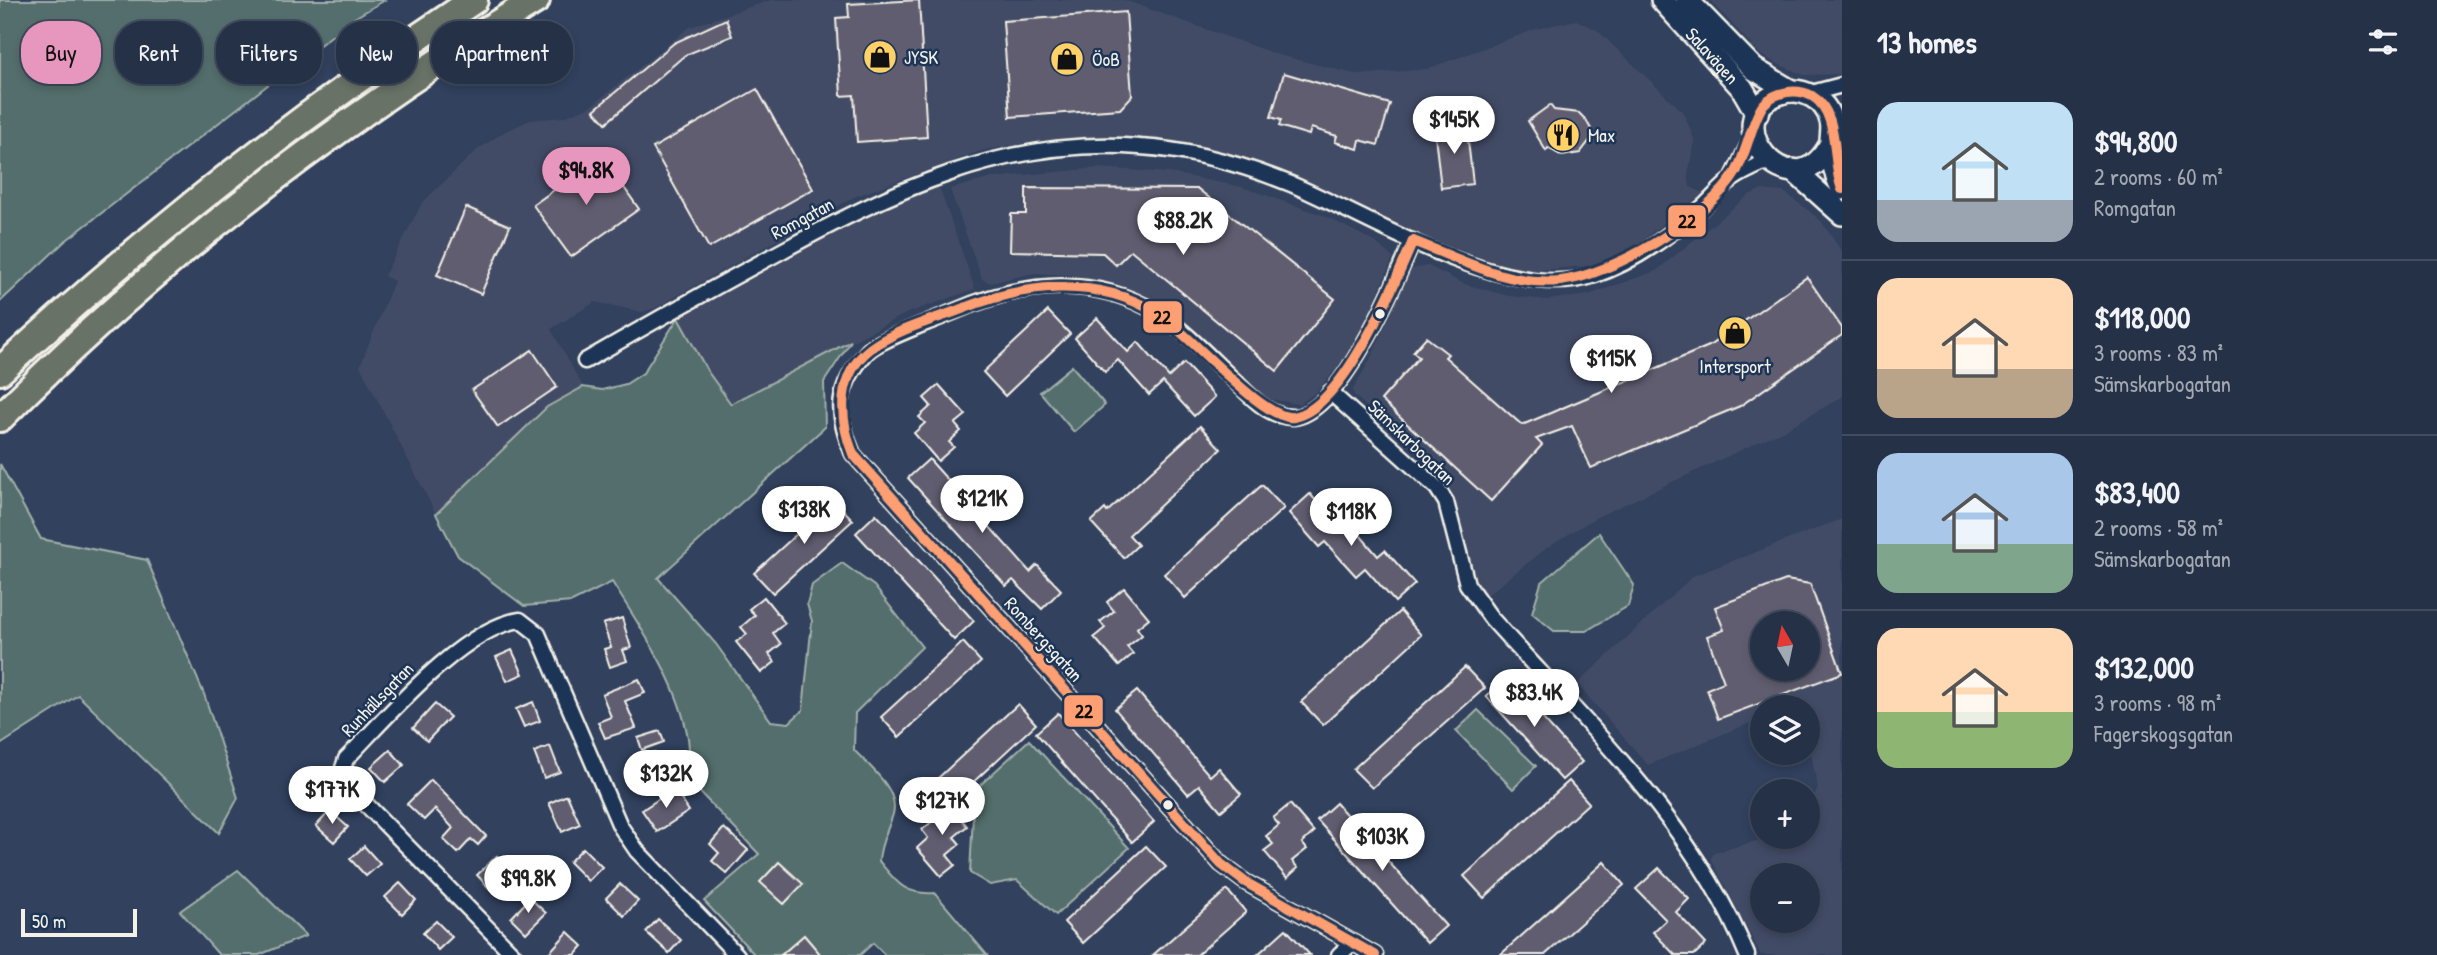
<!DOCTYPE html>
<meta charset="utf-8">
<style>
:root{--surface:#253146;--page:#2d394d;--text:#f1f3f6;--muted:#a3a9b3;--line:#424c5f;--accent:#e797bd}
body{margin:0;font-family:"Patrick Hand",sans-serif;background:var(--page);color:var(--text);height:100vh;display:flex;flex-direction:column;font-size:26px;white-space:nowrap}
*{box-sizing:border-box;margin:0}
p{font-size:23px;color:var(--muted)}
.icon{flex:none;width:38px;height:38px;fill:none;stroke:currentColor;stroke-width:2;stroke-linecap:round;stroke-linejoin:round}
.map{position:relative;flex:1;overflow:hidden}
.side{display:flex;flex-direction:column;background:var(--surface);width:595px}
.side>*{flex:none}
.guide{position:absolute;left:21px;top:21px;width:665px;height:63px;display:flex;gap:14px}
.needle{width:46px;rotate:351deg}
.buttons{position:absolute;left:1750px;top:611px;display:grid;gap:14px}
.buttons a{display:grid;place-items:center;width:70px;height:70px;border-radius:50%;background:var(--surface);box-shadow:0 4px 10px #0003,0 0 0 2px var(--line);font-size:35px}
.scale{position:absolute;left:21px;bottom:18px;width:116px;box-sizing:border-box;padding-left:7px;border:4px solid #f4f1e8;border-top:0;font-size:19px;line-height:24px;white-space:nowrap;color:#f4f1e8;-webkit-text-stroke:5px #1d3557;paint-order:stroke}
.price{position:absolute;translate:-50% -60px;padding:0 16px;border-radius:24px;background:#fff;color:#222;font-size:23px;line-height:46px;filter:drop-shadow(0 2px 4px #0008)}
.price::after{content:'';position:absolute;left:50%;top:42px;width:21px;height:16px;margin-left:-10px;background:inherit;clip-path:polygon(0 0,100% 0,50% 100%)}
.price.on{background:var(--accent);color:#111}
ul{padding:0;list-style:none}
li{display:flex;align-items:center;gap:21px;height:175px;padding:0 35px}
li+li{border-top:2px solid var(--line)}
li span{display:grid;place-items:center;flex:none;width:196px;height:140px;border-radius:21px;color:#555}
li>.icon{margin-inline-start:auto}
span .icon{width:84px;height:84px;fill:#fffc;stroke-width:1}
li b{font-size:30px}
h2{display:flex;justify-content:space-between;align-items:center;height:84px;padding:0 35px;font-size:30px}
.tag{padding:0 24px;border-radius:28px;background:var(--surface);box-shadow:0 4px 10px #0003,0 0 0 2px var(--line);font-size:24px;line-height:63px}
.tag.on{background:var(--accent);color:#111}
main{display:flex;flex:1;min-height:0}
.map>svg:first-child{display:block}
</style>
<main>
<div class="map">
<svg width="1842" height="955" viewBox="0 0 1842 955">
<rect width="100%" height="100%" fill="#31415e"/>
<filter id="ink" filterUnits="userSpaceOnUse"><feTurbulence type="fractalNoise" baseFrequency=".0143" numOctaves="2"/><feDisplacementMap in="SourceGraphic" scale="14" xChannelSelector="R" yChannelSelector="G"/><feConvolveMatrix kernelMatrix="1 2 1 2 8 2 1 2 1" color-interpolation-filters="sRGB"/></filter>
<g filter="url(#ink)">
<g fill="#434c66" fill-rule="evenodd">
<path d="M771,0h353l154,55 81,20 68,-6 109,-40 40,-9 21,10 86,82 12,29 -7,33 2,13 14,6 -83,63 -34,10 -61,5 -23,-5 -114,-43 -147,-67 -65,-13 -79,-5 -59,3 -56,9 -127,46 -201,112 -13,4 -47,-10 -44,27 32,58 -36,20 -111,107 -76,-148 34,-85 -10,-5 38,-73 55,-53 27,-18 26,-12 34,-3 27,-11 99,-79z"/>
<path d="M1710,0h132v74l-38,1 -28,-12 -16,-9z"/>
<path d="M1099,168l71,5 72,14 83,29 50,26 18,16 -34,78 -19,29 -25,28 -16,11 -34,-6 -103,-93 -31,-14 -60,-16 -37,-2 -43,10 -9,-4 -32,-90 42,-11z"/>
<path d="M938,184l37,105 -68,24 -176,91 -23,-32 -30,-54 116,-67 100,-50z"/>
<path d="M1760,190l24,2 16,12 21,17 21,31v145l-58,33 -189,88 -47,29 -61,48 -11,-15 -21,-83 -15,-23 -86,-79 -1,-5 19,-34 39,-87 17,-3 36,18 45,12 37,4 42,-5 68,-24 93,-76z"/>
<path d="M1842,519v436h-81l-50,-97 3,-5 56,-16 38,-1v-27l10,-21 -8,-39 -3,-48 -16,6h-29v11l-114,47 -71,-81 116,-108zM1762,623h46v45h-46zM1762,875h46v45h-46z"/>
</g>
<g fill="#526e6c" stroke="#a3b0aa" stroke-width="2">
<path d="M0,0h385l-29,17 -292,225 -64,60z"/>
<path d="M678,318l30,54 23,32 120,-63 -27,41 1,45 -167,151 58,66 55,77 18,2 14,-13 9,-89 -5,-17 5,-19 30,-22 32,23 48,61 -67,66 -1,37c14,15 46,40 39,64 -5,17 -13,28 -14,47 18,22 25,34 56,32l52,62h-102l-12,-12 -13,12h-105l-51,-54 55,-47 -69,-72c-1,-14 0,-30 -2,-44 -10,-57 -46,-108 -76,-156l-40,20 -48,4 -66,-50 -22,-42 111,-107 36,-20 19,3 24,-6 17,-11z"/>
<path d="M1072,366l33,39 -31,27 -34,-40z"/>
<path d="M0,464l41,75 106,21 57,134 34,104 -19,35 -141,-138 -78,50z"/>
<path d="M1599,533l35,52 -6,21 -42,25h-32l-22,-18 9,-30z"/>
<path d="M1478,710l58,56 -23,23 -57,-58z"/>
<path d="M1029,740l100,108 -73,67 -39,-35 -27,5 -20,-12 3,-58 -8,-16z"/>
<path d="M238,870l68,66 -47,19h-40l-39,-44z"/>
</g>
<g fill="#615d70" stroke="#f4f1e8" stroke-width="2" fill-rule="evenodd">
<path d="M919,0l8,137 -70,5 -3,-47 -13,1 -5,-78 13,-1 -1,-13z"/>
<path d="M1126,12l6,84 -12,13 -110,8 -7,-96z"/>
<path d="M726,19l6,17 -47,19 -79,68 -12,-13 80,-67z"/>
<path d="M1284,73l106,31 -12,41 -18,-5 -2,9 -23,-7 2,-6 -26,-8 -2,7 -30,-9 2,-6 -10,-3z"/>
<path d="M757,89l56,100 -104,59 -56,-100z"/>
<path d="M1550,105l4,5 25,3 7,7 5,9 -1,11 -10,13 -18,3 -14,-8 -2,3 -18,-30z"/>
<path d="M1466,123l7,61 -32,4 -7,-61z"/>
<path d="M602,156l37,53 -68,48 -38,-52z"/>
<path d="M1026,188l172,1 137,110 -58,72 -146,-121 -15,15 -13,-12 -93,-2 1,-37h15z"/>
<path d="M466,207l44,19 -29,68 -44,-19z"/>
<path d="M1807,277l35,51v7l-102,71 -149,62 -19,-42 -36,13 6,6 -51,56 -110,-101 38,-43 -6,-5 13,-15 22,17 -3,3 77,68 187,-79z"/>
<path d="M1048,311l22,23 -65,62 -22,-24z"/>
<path d="M1097,318l31,34 10,-10 31,35 15,-14 31,34 -21,19 -31,-34 -14,13 -31,-35 -13,12 -30,-34z"/>
<path d="M532,350l25,37 -59,40 -26,-37z"/>
<path d="M939,385l27,30 -11,9 6,7 -12,11 5,5 -16,14 -24,-28 11,-10 -6,-6 12,-11 -7,-8z"/>
<path d="M1200,426l21,23 -92,86 9,10 -14,13 -33,-36 14,-13 2,3z"/>
<path d="M929,459l101,113 7,-7 24,25 -19,19 -29,-29 -7,6 -98,-108z"/>
<path d="M1262,485l22,23 -99,90 -21,-24z"/>
<path d="M1310,494l30,34 8,-7 30,35 7,-6 30,34 -20,18 -30,-34 -9,8 -31,-34 -6,5 -30,-34z"/>
<path d="M834,500l19,20 -80,73 -19,-20z"/>
<path d="M876,514l98,107 -20,19 -98,-107z"/>
<path d="M1786,580l24,4 32,89 -124,46 -11,-30 17,-7 -17,-46 17,-6 -9,-23zM1762,623h46v45h-46z"/>
<path d="M1124,588l25,30 -12,10 5,7 -15,12 6,7 -14,12 -25,-29 11,-9 -5,-6 14,-11 -7,-9z"/>
<path d="M764,597l21,26 -12,10 8,11 -12,10 6,8 -14,11 -25,-31 11,-8 -6,-7 14,-12 -6,-6z"/>
<path d="M1400,611l21,24 -98,90 -22,-23z"/>
<path d="M622,618l9,30 -8,2 4,11 -17,6 -6,-18 7,-2 -8,-23z"/>
<path d="M963,642l18,20 -82,75 -18,-20z"/>
<path d="M512,650l11,24 -16,7 -11,-24z"/>
<path d="M1465,667l20,21 -113,100 -19,-19z"/>
<path d="M1506,678l76,84 -20,18 -76,-84z"/>
<path d="M639,679l6,14 -20,8 11,27 -31,10 -7,-16 13,-5 -9,-23z"/>
<path d="M1137,691l73,85 9,-8 22,26 -20,17 -22,-26 -11,9 -73,-85z"/>
<path d="M533,702l7,19 -16,6 -8,-18z"/>
<path d="M435,704l15,13 -23,24 -14,-13z"/>
<path d="M1018,704l18,20 -81,75 -18,-20z"/>
<path d="M1058,713l96,109 -22,20 -96,-109z"/>
<path d="M660,731l4,11 -22,8 -4,-12z"/>
<path d="M550,746l10,26 -16,6 -10,-26z"/>
<path d="M390,750l14,15 -19,17 -14,-15z"/>
<path d="M654,752l9,21 -22,9 -9,-21z"/>
<path d="M431,780l55,56 -8,9 -7,-6 -13,14 -15,-14 10,-11 -18,-19 -11,11 -17,-16z"/>
<path d="M1569,781l20,22 -105,95 -20,-22z"/>
<path d="M674,789l15,22 -32,21 -15,-22z"/>
<path d="M567,795l13,29 -18,8 -13,-29z"/>
<path d="M944,798l23,28 -13,11 6,7 -13,11 8,10 -14,11 -24,-28 11,-10 -6,-8 12,-10 -7,-8z"/>
<path d="M1336,803l110,123 -19,17 -110,-123z"/>
<path d="M1290,804l24,28 -12,11 5,6 -15,12 6,7 -11,10 -23,-27 9,-7 -7,-8 13,-11 -6,-7z"/>
<path d="M330,811l18,16 -14,15 -18,-16z"/>
<path d="M724,828l24,22 -21,24 -15,-13 7,-8 -9,-9z"/>
<path d="M364,846l16,18 -14,12 -16,-17z"/>
<path d="M1146,846l20,21 -83,76 -19,-21z"/>
<path d="M583,848l19,19 -14,14 -19,-19z"/>
<path d="M497,856l13,15 -20,18 -13,-14z"/>
<path d="M779,862l24,22 -19,20 -24,-22z"/>
<path d="M1604,862l20,23 -79,70h-45z"/>
<path d="M1659,868l30,31 -13,13 30,32 -12,11h-19l-22,-23 13,-12 -30,-31z"/>
<path d="M400,883l16,17 -14,14 -17,-17z"/>
<path d="M620,884l18,17 -14,15 -18,-18z"/>
<path d="M1227,890l19,22 -49,43h-44z"/>
<path d="M530,898l16,15 -20,20 -15,-15z"/>
<path d="M658,919l23,21 -12,13 -23,-21z"/>
<path d="M436,921l16,16 -14,13 -15,-17z"/>
<path d="M1286,929l24,26h-53z"/>
<path d="M568,932l15,14 -8,9h-28z"/>
<path d="M804,935l17,20h-40z"/>
</g>
<g fill="none" stroke-linecap="round" stroke-linejoin="round">
<g stroke="#f4f1e8" stroke-width="19">
<g id="minor">
<path d="M1808,94l34,-9"/>
<path d="M1732,179l21,-44"/>
<path d="M585,361c64,-37 128,-73 193,-108 113,-62 229,-117 362,-106 50,3 104,18 151,37 81,34 216,121 304,91 42,-14 76,-41 109,-69 10,-9 18,-20 29,-27 10,-7 23,-12 34,-18"/>
<path d="M1330,392l107,96 9,14 21,82 24,34c93,104 203,205 256,337"/>
<path d="M514,955l-166,-169 -6,-15 4,-12c41,-42 116,-131 174,-139l18,14 82,192 17,25 100,104"/>
<path d="M1339,955l13,-12"/>
<path d="M1375,955l-130,-73 -24,-18 -368,-410c-18,-41 -17,-67 14,-102 10,-12 68,-32 86,-40 66,-29 137,-39 203,0 29,18 55,47 80,70 15,15 34,36 58,35 46,-4 102,-136 119,-176"/>
</g>
</g>
<g stroke="#f4f1e8" stroke-width="26">
<g id="secondary">
<path id="s1" d="M1662,0l80,88 15,26"/>
<path d="M1687,0l67,69 37,22"/>
<path d="M1831,143c-39,77 -121,-27 -50,-50 21,-7 45,6 50,28 2,7 0,13 0,21 0,17 4,32 11,47"/>
<path d="M1793,170l49,44"/>
</g>
</g>
<g stroke="#f4f1e8" stroke-width="32">
<g id="motorway">
<path d="M0,371c148,-137 305,-260 474,-371"/>
<path d="M0,418c159,-160 343,-301 536,-418"/>
</g>
</g>
<use href="#minor" stroke="#1d3557" stroke-width="14"/>
<use href="#secondary" stroke="#1d3557" stroke-width="21"/>
<use href="#motorway" stroke="#697266" stroke-width="26"/>
<g stroke="#1d3557" stroke-width="16">
<g id="bus-1">
<path d="M1413,241c47,18 94,45 147,40 51,-5 150,-64 176,-109 10,-18 18,-57 28,-68 12,-13 33,-16 48,-8 29,17 19,66 30,93"/>
<path d="M1375,955l-130,-73 -24,-18 -368,-410c-14,-36 -17,-79 18,-106 25,-18 59,-27 88,-38 64,-26 136,-35 198,3 32,19 106,109 137,104 49,-9 101,-134 119,-176"/>
</g>
</g>
<use href="#bus-1" stroke="#fd9f72" stroke-width="10"/>
</g>
</g>
<defs>
<g id="shop-disc" transform="scale(1.75)"><circle r="9.5" fill="#ffd166" stroke="#1d3557"/><path d="M-5-2.5h2.3a2.7 3.5 0 0 1 5.4 0H5L5.5 6h-11ZM-1.5-2.5h3a1.5 2.3 0 0 0-3 0Z" fill="#111"/></g>
<g id="restaurant-disc" transform="scale(1.75)"><circle r="9.5" fill="#ffd166" stroke="#1d3557"/><path d="M-5-6h1v4h1v-4h1v4h1v-4h1v5L-1.5 .5V6h-2V.5L-5-1ZM5-6V6H3V1.5H1.5Q1.5-4 5-6Z" fill="#111"/></g>
</defs>
<g fill-rule="evenodd">
<use href="#shop-disc" x="880" y="57"/>
<use href="#shop-disc" x="1067" y="59"/>
<use href="#restaurant-disc" x="1563" y="135"/>
<use href="#shop-disc" x="1735" y="333"/>
</g>
<g fill="#f4f1e8" stroke="#1d3557" stroke-width="2.5">
<circle cx="1380" cy="314" r="6"/>
<circle cx="1168" cy="805" r="6"/>
</g>
<g text-anchor="middle" dominant-baseline="central" stroke-width="5" stroke-linejoin="round" paint-order="stroke">
<g font-size="19" fill="#f4f1e8" stroke="#1d3557">
<text stroke="none"><textPath href="#s1" startOffset="75">Salavägen</textPath></text>
<text transform="translate(802 218) rotate(-28)">Romgatan</text>
<text transform="translate(1412 442) rotate(44)">Sämskarbogatan</text>
<text transform="translate(1044 639) rotate(48)">Rombergsgatan</text>
<text transform="translate(377 699) rotate(-46)">Runhällsgatan</text>
</g>
<g font-size="19" fill="#f4f1e8" stroke="#1d3557" text-anchor="start">
<text x="904" y="57">JYSK</text>
<text x="1092" y="59">ÖoB</text>
<text x="1588" y="135">Max</text>
<text x="1735" y="366" text-anchor="middle">Intersport</text>
</g>
</g>
<g stroke="#1d3557" stroke-width="2.5">
<rect x="1667" y="204" width="40" height="34" rx="7" fill="#fd9f72"/>
<rect x="1142" y="300" width="41" height="34" rx="7" fill="#fd9f72"/>
<rect x="1063" y="694" width="41" height="34" rx="7" fill="#fd9f72"/>
</g>
<g font-size="19" text-anchor="middle" font-weight="bold" fill="#111">
<text x="1687" y="228">22</text>
<text x="1162" y="324">22</text>
<text x="1084" y="718">22</text>
</g>
</svg>
<div class="buttons">
<a><svg class="needle" viewBox="-14 -14 28 28"><path d="M0-13l5 13h-10z" fill="#e53935"/><path d="M0 13l5-13h-10z" fill="#a3a9b3"/></svg></a>
<a><svg class="icon" aria-label="layers" viewBox="0 0 24 24"><path d="M12 4l9 5-9 5-9-5zM3 14l9 5 9-5"/></svg></a>
<a>+</a>
<a>−</a>
</div>
<div class="scale">50 m</div>
<b class="price" style="left:1454px;top:156px">$145K</b>
<b class="price on" style="left:586px;top:207px">$94.8K</b>
<b class="price" style="left:1183px;top:257px">$88.2K</b>
<b class="price" style="left:1611px;top:395px">$115K</b>
<b class="price" style="left:982px;top:535px">$121K</b>
<b class="price" style="left:804px;top:546px">$138K</b>
<b class="price" style="left:1351px;top:548px">$118K</b>
<b class="price" style="left:1534px;top:729px">$83.4K</b>
<b class="price" style="left:666px;top:810px">$132K</b>
<b class="price" style="left:332px;top:826px">$177K</b>
<b class="price" style="left:942px;top:837px">$127K</b>
<b class="price" style="left:1382px;top:873px">$103K</b>
<b class="price" style="left:528px;top:915px">$99.8K</b>
<div class="guide">
<a class="tag on">Buy</a>
<a class="tag">Rent</a>
<a class="tag">Filters</a>
<a class="tag">New</a>
<a class="tag">Apartment</a>
</div>
</div>
<section class="side">
<h2>13 homes<svg class="icon" aria-label="filters" viewBox="0 0 24 24"><path d="M4 7h16M4 17h16"/><circle cx="9" cy="7" r="2"/><circle cx="15" cy="17" r="2"/></svg></h2>
<ul>
<li><span style="background:linear-gradient(#bfe0f5 70%,#9aa5b1 0)"><svg class="icon" aria-label="home" viewBox="0 0 24 24"><path d="M3 11l9-7 9 7M6 9v11h12V9"/></svg></span><div><b>$94,800</b><p>2 rooms · 60 m²</p><p>Romgatan</p></div></li>
<li><span style="background:linear-gradient(#ffd9b3 65%,#b9a48a 0)"><svg class="icon" aria-label="home" viewBox="0 0 24 24"><path d="M3 11l9-7 9 7M6 9v11h12V9"/></svg></span><div><b>$118,000</b><p>3 rooms · 83 m²</p><p>Sämskarbogatan</p></div></li>
<li><span style="background:linear-gradient(#a9c7e8 65%,#7fa58c 0)"><svg class="icon" aria-label="home" viewBox="0 0 24 24"><path d="M3 11l9-7 9 7M6 9v11h12V9"/></svg></span><div><b>$83,400</b><p>2 rooms · 58 m²</p><p>Sämskarbogatan</p></div></li>
<li><span style="background:linear-gradient(#ffd9b3 60%,#8fb573 0)"><svg class="icon" aria-label="home" viewBox="0 0 24 24"><path d="M3 11l9-7 9 7M6 9v11h12V9"/></svg></span><div><b>$132,000</b><p>3 rooms · 98 m²</p><p>Fagerskogsgatan</p></div></li>
</ul>
</section>
</main>
